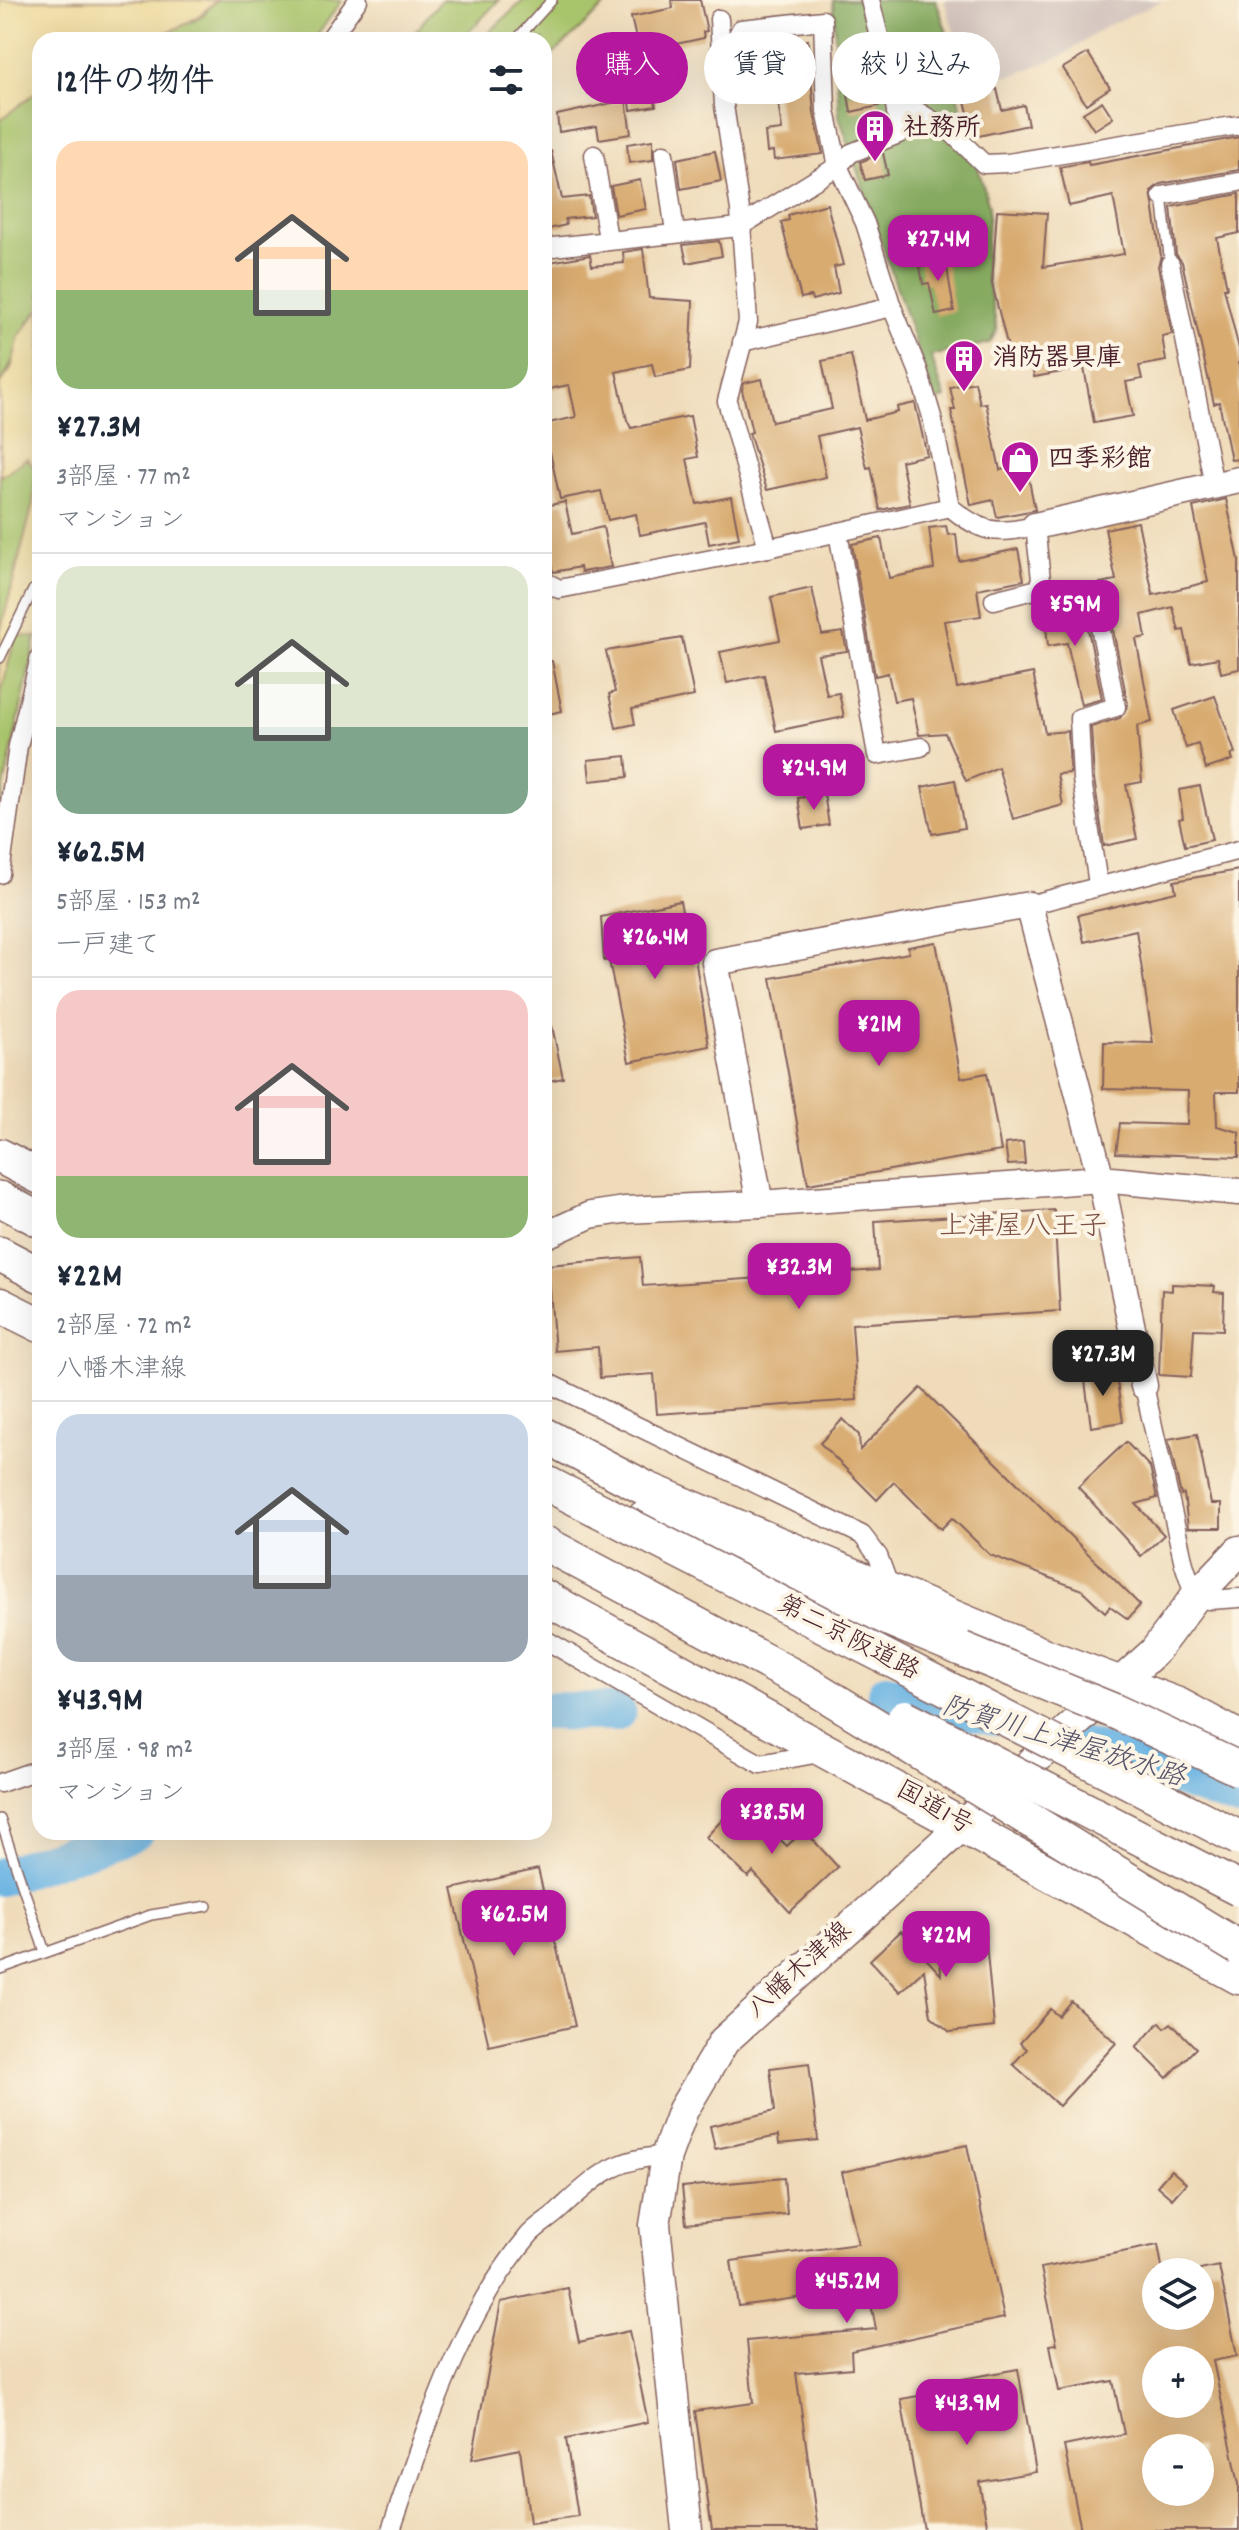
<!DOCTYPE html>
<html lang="ja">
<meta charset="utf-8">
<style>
:root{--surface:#fff;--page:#f2f2f3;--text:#1f2937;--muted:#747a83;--line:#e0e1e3;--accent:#b5179e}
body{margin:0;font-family:Dekko,"Klee One",sans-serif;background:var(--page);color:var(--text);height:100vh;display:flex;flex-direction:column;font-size:30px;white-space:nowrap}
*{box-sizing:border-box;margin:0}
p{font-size:26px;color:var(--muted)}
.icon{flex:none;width:44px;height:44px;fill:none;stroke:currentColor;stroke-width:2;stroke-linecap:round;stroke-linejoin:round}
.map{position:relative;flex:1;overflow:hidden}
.sheet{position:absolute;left:32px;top:32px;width:520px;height:1808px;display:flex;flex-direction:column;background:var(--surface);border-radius:24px;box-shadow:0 8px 32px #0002}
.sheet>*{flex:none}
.banner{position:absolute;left:576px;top:32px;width:542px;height:72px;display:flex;gap:16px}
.tools{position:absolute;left:1142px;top:2258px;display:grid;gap:16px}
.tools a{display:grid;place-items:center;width:72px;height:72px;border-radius:50%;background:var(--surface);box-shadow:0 8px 32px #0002;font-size:40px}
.price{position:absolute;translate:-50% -68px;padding:0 18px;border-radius:16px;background:var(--accent);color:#fff;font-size:26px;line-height:52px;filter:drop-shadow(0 2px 4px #0008)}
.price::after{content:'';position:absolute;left:50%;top:48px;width:24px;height:18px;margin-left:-12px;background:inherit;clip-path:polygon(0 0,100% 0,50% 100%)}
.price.selected{background:#222;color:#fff}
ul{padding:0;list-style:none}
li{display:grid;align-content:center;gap:16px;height:424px;padding:0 24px}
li+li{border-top:2px solid var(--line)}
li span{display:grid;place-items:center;height:248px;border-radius:24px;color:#555}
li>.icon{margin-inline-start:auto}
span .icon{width:144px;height:144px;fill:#fffc;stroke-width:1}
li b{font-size:34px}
h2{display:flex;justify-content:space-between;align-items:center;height:96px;padding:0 24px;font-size:34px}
.pill{padding:0 28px;border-radius:36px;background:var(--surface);box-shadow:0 8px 32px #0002;font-size:28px;line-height:72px}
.pill.selected{background:var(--accent);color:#fff}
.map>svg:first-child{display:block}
</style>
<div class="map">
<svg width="1239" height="2530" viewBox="0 0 1239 2530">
<rect width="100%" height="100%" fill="#fcf5e5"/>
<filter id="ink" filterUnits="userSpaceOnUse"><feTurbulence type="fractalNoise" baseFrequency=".0125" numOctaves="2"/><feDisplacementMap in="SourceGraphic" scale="16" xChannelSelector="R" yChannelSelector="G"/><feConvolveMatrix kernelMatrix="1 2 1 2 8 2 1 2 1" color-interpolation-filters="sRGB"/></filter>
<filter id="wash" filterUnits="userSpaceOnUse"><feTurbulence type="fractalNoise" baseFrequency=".006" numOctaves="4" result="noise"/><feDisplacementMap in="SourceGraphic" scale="32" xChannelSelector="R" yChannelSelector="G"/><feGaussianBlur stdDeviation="1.8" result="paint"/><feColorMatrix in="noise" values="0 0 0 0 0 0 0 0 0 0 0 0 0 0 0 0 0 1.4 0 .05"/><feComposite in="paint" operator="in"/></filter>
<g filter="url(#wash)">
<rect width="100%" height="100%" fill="#efdbba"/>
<path fill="#cfc0ba" d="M944,0h219l-58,27 -41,28 -51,20 -52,5 -5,-43z"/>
<g fill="#a9c56c" stroke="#7a724c" stroke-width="2">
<path d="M216,0h126l-28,40h-164l50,-22z"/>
<path d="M441,0h58l-38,40h-53z"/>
<path d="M524,0h87l-67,63v-23h-63z"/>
<path d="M40,89v220c-25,23 -21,49 -40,75v-264z"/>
<path d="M27,458l9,12 -3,34 -33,129v-156z"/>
<path d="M16,634l20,3 -36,169v-109z"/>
</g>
<path fill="#86aa60" stroke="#686446" stroke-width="2" d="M833,0h103l12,36 3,37 38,133 -4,62 12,61 -7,14 -59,13 14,42 -10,3 -96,-285z"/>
<g fill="#eeda9e" stroke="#9c7c64" stroke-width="2">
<path d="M0,0h216c-45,51 -114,40 -176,40v49l-40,31z"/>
<path d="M40,309v328l-25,-2 -15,62v-64l33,-129 3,-34 -9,-12 -27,19v-93l11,-15 8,-33z"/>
</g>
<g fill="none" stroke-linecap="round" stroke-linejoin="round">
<g stroke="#6bb4e3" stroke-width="38">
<path d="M886,1693l108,24"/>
<path d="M544,1711l73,1"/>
<path d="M1071,1742l168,57"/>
<path d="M0,1877l134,-45"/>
</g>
</g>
<g id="blocks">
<g fill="#d8ab71" fill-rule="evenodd">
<path d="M672,0h28l7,31 -4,1 1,6 -65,14 -8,-35 42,-9z"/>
<path d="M808,40l6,73 9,41 -49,6 -1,-9 -6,1 -2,-20 17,-2 -8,-57 -15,2 -2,-20 11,-2 -1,-7z"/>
<path d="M1088,53l22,35 -24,16 -23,-36z"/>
<path d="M653,89l3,17 -25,4 -2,-17z"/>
<path d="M876,89l3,17 -28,6 -3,-17z"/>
<path d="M997,89l5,21 22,-5 4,20 -54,12 -10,-40z"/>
<path d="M626,100l5,34 -32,5 -2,-13 -38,6 -2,-17z"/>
<path d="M1102,101l11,17 -19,12 -11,-17z"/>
<path d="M1239,137v33l-79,14 -9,7 10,65 -3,10 14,68 -10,2 4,25 -27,5 3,13 -16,3 7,34 -39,7 -10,-55 -50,9 -5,-29 -20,4 -17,-68 5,-74 50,3 -4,54 81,-13 -11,-58 -44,10 -9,-39 28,-5 1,3z"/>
<path d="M653,140v20l-24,3 -2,-19z"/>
<path d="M551,151l11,48 27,-3 3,20 -27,3 1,6 -22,5v-78z"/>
<path d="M715,151l6,30 -40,8 -4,-30z"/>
<path d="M883,153l5,22 -23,5 -5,-18z"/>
<path d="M640,180l6,29 -30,6 -5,-29z"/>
<path d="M1239,194v39l-22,5 10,50h-3l15,61v110l-8,1 -12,-58 -5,2 -32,-142 -6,-8 -5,-47z"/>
<path d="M827,204l16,61 -9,2 5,26 -27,7 -1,-4 -10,2 -20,-76 8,-2 -1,-5z"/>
<path d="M719,241l3,15 -35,7 -4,-18z"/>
<path d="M643,249l6,49 44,3 -3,69 -35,7 -3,-13 -36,8 11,48 4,8 59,-12 8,41 -11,2 10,45 34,-7 8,41 -30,6 -4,-22 -65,13 -4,-21 -28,6 -7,-29 -41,8 -10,-47 -6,2v-30l32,-7 -7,-32 -25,5v-127l46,-8 2,11 32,-3 -1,-11z"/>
<path d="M945,255l9,56 -18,4 -7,-32 -6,1 -4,-23z"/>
<path d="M851,355l14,65 33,-8 -1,-5 18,-4 12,52 -26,6 9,43 -30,6 -9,-43 -4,1 -10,-41 -40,9 9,41 -59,13 -18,-57 3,-1 -10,-42 2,-7 18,-4 10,43 60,-13 -10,-48z"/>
<path d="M975,382l5,22 6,-1 14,67 26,-5 9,45 -38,7 -4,-17 -22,5 -20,-95h4l-5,-23z"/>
<path d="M1226,499l13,61v109l-18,4 -3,-15 -27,5 -7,-33 -5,1 -6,-24 -31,8 4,22 -10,2 16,83 -15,4 5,56 -16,3 11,54 -33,7 -10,-67 -3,-52 29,-9 8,-13 -20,-100 -8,-22 16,-3 -11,-51 33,-7 15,73 55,-13 -15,-75z"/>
<path d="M565,502l7,32 31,-7 8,40 -30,5 -1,-5 -27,5 -9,-36v-30z"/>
<path d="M946,526l2,9 8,-1 3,27 59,-12 6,31 -47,9 4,27 -37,5 13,67 76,-15 12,60 23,-2 2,42 -13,1 6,31 -50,14 -15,-52 -32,14 -21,-48 -26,2 -8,-37 -17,3 -6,-28 -13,3 -23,-132 29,-6 8,40 45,-9 -5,-41z"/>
<path d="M812,588l10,47 21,-3 4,19 -29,4 9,40 12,-2 5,24 -68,14 -12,-56 -37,8 -7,-31 60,-12 -9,-43z"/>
<path d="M1062,605l23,9 17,85 -21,6 -14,-62 -19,3 -4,-39z"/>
<path d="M682,638l12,58 -62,13 3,15 -19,4 -7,-34 6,-2 -9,-41z"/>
<path d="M552,661l10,50 -18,4v-53z"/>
<path d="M1215,696l20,57 -4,2 2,5 -27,9 -8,-25 -12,4 -12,-38z"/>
<path d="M626,756l2,21 -38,4 -2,-21z"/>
<path d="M955,780l9,48 -32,6 -10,-47z"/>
<path d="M1200,786l12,54 -27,6 -6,-27 4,-1 -4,-28z"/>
<path d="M824,794l5,31 -26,4 -5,-31z"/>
<path d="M1239,870v222h-23l1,34 22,6v25l-123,-4 4,-30 67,2 1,-34 -85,-2 1,-47 49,1 -17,-113 -52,12 -6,-27 98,-23 -2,-11z"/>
<path d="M680,901l9,45 4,-1 16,101 -80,16 -20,-102 -5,1 -3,-44z"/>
<path d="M936,942l25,136 26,-5 14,78 -193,33 -37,-206 138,-25 -1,-6z"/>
<path d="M552,1026l11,52 -19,4v-55z"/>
<path d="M1023,1142l2,22 -17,1 -3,-21z"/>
<path d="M1054,1210l6,101 -208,13 5,76 -200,14 -3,-40 -54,4 -2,-31 -43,4 -7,-86 92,-8 3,29 235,-16 -3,-49z"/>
<path d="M1172,1284l43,2 -1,6 10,1 -1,37 -29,-1 -3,48 -32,-2 3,-85 10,1z"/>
<path d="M1115,1369l8,53 -32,5 -7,-54z"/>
<path d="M921,1388l219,217 -12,14 -18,-13 -5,6 -23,-22 -92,-35 -38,-37 -11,11 -47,-47 -17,18 -57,-57 23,-24 16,16 1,15z"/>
<path d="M1197,1434l14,70h10v24h-33l-4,-34 -3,1 -13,-56z"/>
<path d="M1126,1442l24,25 7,31 -21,6 28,31 -23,21 -63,-69z"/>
<path d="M740,1801l47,45 17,-16 34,37 -48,45 -37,-40 -5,5 -42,-40z"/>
<path d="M538,1869l37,157 -86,20 -37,-157z"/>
<path d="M901,1931l40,44 -2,-36 46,-7 9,95 -44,5 -19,-16 -7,-46 -24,22 -30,-32z"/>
<path d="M1071,2001l45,42 -57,63 -46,-42 14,-15 -7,-6 30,-34 8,7z"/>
<path d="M1160,2022l5,6 6,-5 25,25 -29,30 -31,-31z"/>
<path d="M809,2063l9,77 -39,4 -1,-8 -63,13 -5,-23 65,-15 -5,-43z"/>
<path d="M967,2145l37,173 -153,33 1,17 -56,5 22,157h-106l-17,-119 58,-8 -6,-62 129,-12 -8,-41 -130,18 -7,-45 127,-17 -16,-72z"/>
<path d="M1171,2170l15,13 -14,16 -15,-13z"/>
<path d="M784,2178l3,36 -101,10 -4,-37z"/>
<path d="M1158,2245l5,27h-7v44h44v-46l19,-4 18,90 -24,5 26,123v46h-158l-17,-84 60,-12 -11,-53 -54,10 -9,-46 7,-1 -16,-76zM1156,2360h44v44h-44zM1156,2448h44v44h-44z"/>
<path d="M568,2288l11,54 50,-11 19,91 -82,17 12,77 -48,7 -10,-74 -48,10 29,-157z"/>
<path d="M1018,2369l18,103 -57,10 9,48h-64l-23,-131 63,-11 -2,-9z"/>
</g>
</g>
</g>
<g filter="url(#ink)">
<use href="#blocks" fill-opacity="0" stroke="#84615d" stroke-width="2"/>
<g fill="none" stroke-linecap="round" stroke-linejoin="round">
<g stroke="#84615d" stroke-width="12">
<g id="lane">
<path d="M516,40l36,-40"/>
<path d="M1162,196l8,68"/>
<path d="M0,658l33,-68 7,-3"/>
<path d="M0,1819l45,133"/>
<path d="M0,1969l151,-54 56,-9"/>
</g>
</g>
<g stroke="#84615d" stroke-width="21">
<g id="street">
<path d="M719,19l5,86 16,105 8,112 -21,79 41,147"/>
<path d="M329,40l29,-40"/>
<path d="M724,61l17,-32 82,-9 3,91 12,55 27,57 27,84 26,63 14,47 18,90c32,26 45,28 85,19l7,62 43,10 11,9 20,100 -37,11 3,62 16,104"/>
<path d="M894,97l57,35 33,32 24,-1 231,-38"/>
<path d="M664,154l11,78"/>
<path d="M594,155l14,84"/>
<path d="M1162,196l77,-14"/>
<path d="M544,248l195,-21 99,-61 13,-13 48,-19 -5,-37 -24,-97"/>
<path d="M1170,264l44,221"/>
<path d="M742,342l150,-35"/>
<path d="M838,532l39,223 44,-8"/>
<path d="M544,581l15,8 209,-41 182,-41"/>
<path d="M994,600l48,-12"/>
<path d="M0,874l18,-128 22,-89"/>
<path d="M1029,905l210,-55"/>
<path d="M544,1381l318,154 16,21 13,35"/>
<path d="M1144,1386l40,178 11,33 14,3 30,-2"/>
<path d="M544,1639l216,125 65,-12"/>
<path d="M0,1783l40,-14"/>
<path d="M391,2530c36,-103 67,-210 138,-295 8,-9 19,-15 28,-23 37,-33 57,-55 109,-56"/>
</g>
</g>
<g stroke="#84615d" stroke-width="29">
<g id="secondary">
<path d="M1035,526l204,-46"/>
<path d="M760,1204l-45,-242 314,-57 72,274 43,207"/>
<path d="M544,1236l46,-21 34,-5 136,-6 341,-25 138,13"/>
</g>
</g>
<g stroke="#84615d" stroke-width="33">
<path id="primary" d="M687,2530l-32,-305 11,-69 17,-46 41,-69 430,-389 41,-55 44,-46"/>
</g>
<g stroke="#84615d" stroke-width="37">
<g id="highway">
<path d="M0,1156l40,21"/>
<path d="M0,1199l40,21"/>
<path d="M0,1254l40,21"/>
<path d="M0,1305l40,20"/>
<path d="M544,1435l103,54 396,166 135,50 61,33"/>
<path d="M644,1518l318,131"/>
<path d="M544,1597l695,380"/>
</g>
</g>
<use href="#lane" stroke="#fff" stroke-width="9"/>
<use href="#street" stroke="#fff" stroke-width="18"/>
<use href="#secondary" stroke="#fff" stroke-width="26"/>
<use href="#primary" stroke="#fff" stroke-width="30"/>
<use href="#highway" stroke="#fff" stroke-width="34"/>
<g stroke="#84615d" stroke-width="37" stroke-linecap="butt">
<g id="highway-bridge">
<path d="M544,1482l695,356"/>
<path d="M544,1543l264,141 431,264"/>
<path d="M962,1649l152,62 125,58"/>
<path d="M905,1717l334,172"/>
</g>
</g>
<use href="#highway-bridge" stroke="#fff" stroke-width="34"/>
</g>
</g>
<defs>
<g id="building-pin" transform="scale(2)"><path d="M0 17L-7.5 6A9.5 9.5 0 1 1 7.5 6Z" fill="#b5179e" stroke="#fcf5e5"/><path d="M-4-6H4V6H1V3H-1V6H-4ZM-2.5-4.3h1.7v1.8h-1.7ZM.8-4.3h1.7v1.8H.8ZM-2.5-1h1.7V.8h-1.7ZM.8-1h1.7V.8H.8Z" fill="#fff"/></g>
<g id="shop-pin" transform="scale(2)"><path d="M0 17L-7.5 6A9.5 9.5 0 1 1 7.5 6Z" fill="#b5179e" stroke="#fcf5e5"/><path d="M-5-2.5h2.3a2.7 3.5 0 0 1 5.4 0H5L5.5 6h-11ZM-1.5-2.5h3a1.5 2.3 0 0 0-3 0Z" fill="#fff"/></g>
</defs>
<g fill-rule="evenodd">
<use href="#building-pin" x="875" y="129"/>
<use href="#building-pin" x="964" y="359"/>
<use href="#shop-pin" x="1020" y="460"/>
</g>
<g text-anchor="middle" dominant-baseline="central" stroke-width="8" stroke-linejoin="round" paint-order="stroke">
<g font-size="26" font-weight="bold" fill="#4a1f2b" stroke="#fcf5e5" text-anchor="start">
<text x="903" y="129">社務所</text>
<text x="992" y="359">消防器具庫</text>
<text x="1048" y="460">四季彩館</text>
</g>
<g font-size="26" fill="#4a1f2b" stroke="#fcf5e5">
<text transform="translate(848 1639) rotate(27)">第二京阪道路</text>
<text transform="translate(934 1809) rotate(29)">国道1号</text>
<text transform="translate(800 1971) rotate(-42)">八幡木津線</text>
</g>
<g font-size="28" fill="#7c5044" stroke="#fcf5e5">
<text x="1023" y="1229">上津屋八王子</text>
</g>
<g font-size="28" font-style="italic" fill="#56536b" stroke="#fcf5e5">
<text transform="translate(1063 1744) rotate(17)">防賀川上津屋放水路</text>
</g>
</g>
</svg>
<div class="tools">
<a><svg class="icon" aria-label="layers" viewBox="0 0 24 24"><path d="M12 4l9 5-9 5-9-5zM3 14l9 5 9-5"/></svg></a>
<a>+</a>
<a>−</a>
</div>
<b class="price" style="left:938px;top:283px">¥27.4M</b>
<b class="price" style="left:1075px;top:648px">¥59M</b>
<b class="price" style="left:814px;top:812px">¥24.9M</b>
<b class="price" style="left:655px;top:981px">¥26.4M</b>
<b class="price" style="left:879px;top:1068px">¥21M</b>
<b class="price" style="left:799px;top:1311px">¥32.3M</b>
<b class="price selected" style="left:1103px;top:1398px">¥27.3M</b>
<b class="price" style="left:772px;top:1856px">¥38.5M</b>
<b class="price" style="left:514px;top:1958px">¥62.5M</b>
<b class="price" style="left:946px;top:1979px">¥22M</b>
<b class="price" style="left:847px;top:2325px">¥45.2M</b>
<b class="price" style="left:967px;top:2447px">¥43.9M</b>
<div class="banner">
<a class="pill selected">購入</a>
<a class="pill">賃貸</a>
<a class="pill">絞り込み</a>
</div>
<section class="sheet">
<h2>12件の物件<svg class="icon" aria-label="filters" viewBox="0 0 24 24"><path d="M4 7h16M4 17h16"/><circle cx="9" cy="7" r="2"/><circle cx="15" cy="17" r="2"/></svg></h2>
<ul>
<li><span style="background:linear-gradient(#ffd9b3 60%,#8fb573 0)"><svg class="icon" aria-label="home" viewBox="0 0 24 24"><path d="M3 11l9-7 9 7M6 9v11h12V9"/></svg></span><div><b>¥27.3M</b><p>3部屋 · 77 m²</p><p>マンション</p></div></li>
<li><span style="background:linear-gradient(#dfe7d0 65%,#7fa58c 0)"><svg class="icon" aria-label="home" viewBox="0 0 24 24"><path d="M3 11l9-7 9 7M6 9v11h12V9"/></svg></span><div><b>¥62.5M</b><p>5部屋 · 153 m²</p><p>一戸建て</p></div></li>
<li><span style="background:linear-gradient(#f6c9c9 75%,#8fb573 0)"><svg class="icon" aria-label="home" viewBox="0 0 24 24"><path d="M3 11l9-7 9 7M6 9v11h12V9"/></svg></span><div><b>¥22M</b><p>2部屋 · 72 m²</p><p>八幡木津線</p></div></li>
<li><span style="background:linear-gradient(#c9d6e8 65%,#9aa5b1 0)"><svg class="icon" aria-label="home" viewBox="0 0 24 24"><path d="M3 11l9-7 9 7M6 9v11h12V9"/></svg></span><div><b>¥43.9M</b><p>3部屋 · 98 m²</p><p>マンション</p></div></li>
</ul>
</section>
</div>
